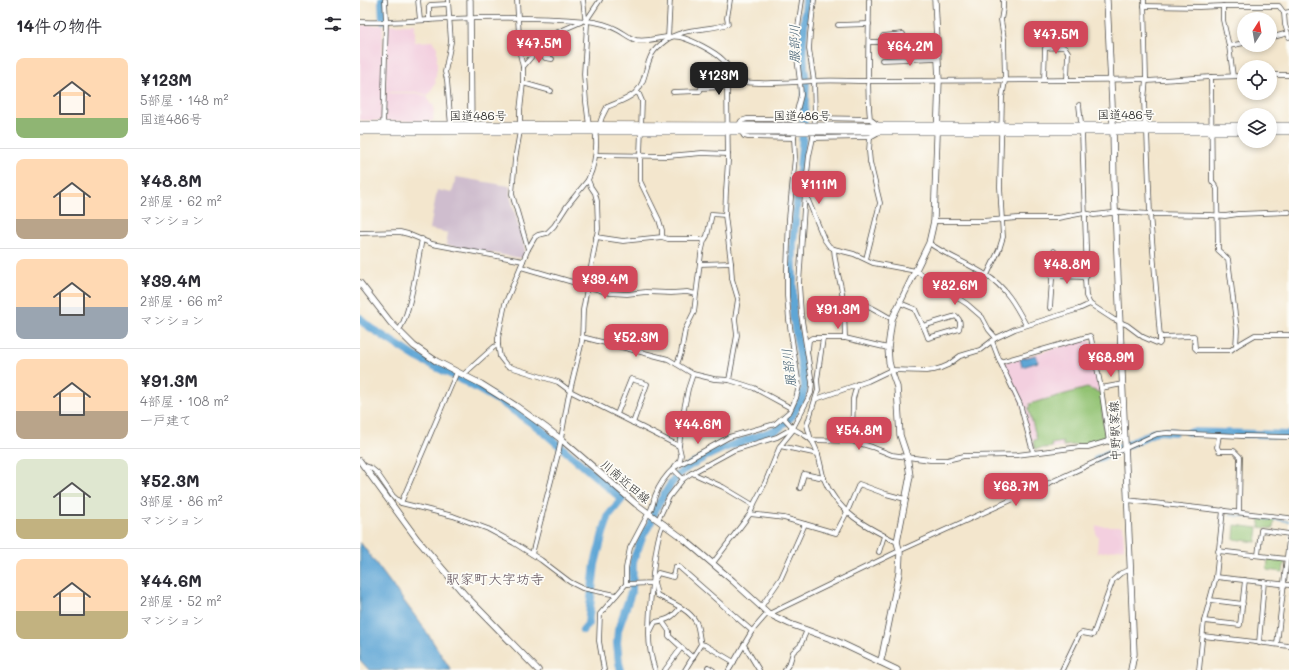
<!DOCTYPE html>
<html lang="ja">
<meta charset="utf-8">
<style>
:root{--surface:#fff;--page:#f7f7f7;--text:#2b2b33;--muted:#7c7c81;--line:#e1e1e2;--accent:#d1495b}
body{margin:0;font-family:Mali,"Klee One",sans-serif;background:var(--page);color:var(--text);height:100vh;display:flex;flex-direction:column;font-size:15px;white-space:nowrap}
*{box-sizing:border-box;margin:0}
p{font-size:13px;color:var(--muted)}
.icon{flex:none;width:22px;height:22px;fill:none;stroke:currentColor;stroke-width:2;stroke-linecap:round;stroke-linejoin:round}
.map{position:relative;flex:1;overflow:hidden}
.details{display:flex;flex-direction:column;background:var(--surface);width:360px}
.details>*{flex:none}
.needle{width:26px;rotate:11deg}
.fabs{position:absolute;left:877px;top:12px;display:grid;gap:8px}
.fabs a{display:grid;place-items:center;width:40px;height:40px;border-radius:50%;background:var(--surface);box-shadow:0 2px 6px #0003;font-size:20px}
.price{position:absolute;translate:-50% -34px;padding:0 9px;border-radius:8px;background:var(--accent);color:#fff;font-size:13px;line-height:26px;filter:drop-shadow(0 1px 2px #0008)}
.price::after{content:'';position:absolute;left:50%;top:24px;width:12px;height:9px;margin-left:-6px;background:inherit;clip-path:polygon(0 0,100% 0,50% 100%)}
.price.on{background:#222;color:#fff}
ul{padding:0;list-style:none}
li{display:flex;align-items:center;gap:12px;height:100px;padding:0 16px}
li+li{border-top:1px solid var(--line)}
li span{display:grid;place-items:center;flex:none;width:112px;height:80px;border-radius:8px;color:#555}
li>.icon{margin-inline-start:auto}
span .icon{width:48px;height:48px;fill:#fffc;stroke-width:1}
li b{font-size:17px}
h2{display:flex;justify-content:space-between;align-items:center;height:48px;padding:0 16px;font-size:17px}
main{display:flex;flex:1;min-height:0}
.map>svg:first-child{display:block}
</style>
<main>
<section class="details">
<h2>14件の物件<svg class="icon" aria-label="filters" viewBox="0 0 24 24"><path d="M4 7h16M4 17h16"/><circle cx="9" cy="7" r="2"/><circle cx="15" cy="17" r="2"/></svg></h2>
<ul>
<li><span style="background:linear-gradient(#ffd9b3 75%,#8fb573 0)"><svg class="icon" aria-label="home" viewBox="0 0 24 24"><path d="M3 11l9-7 9 7M6 9v11h12V9"/></svg></span><div><b>¥123M</b><p>5部屋 · 148 m²</p><p>国道486号</p></div></li>
<li><span style="background:linear-gradient(#ffd9b3 75%,#b9a48a 0)"><svg class="icon" aria-label="home" viewBox="0 0 24 24"><path d="M3 11l9-7 9 7M6 9v11h12V9"/></svg></span><div><b>¥48.8M</b><p>2部屋 · 62 m²</p><p>マンション</p></div></li>
<li><span style="background:linear-gradient(#ffd9b3 60%,#9aa5b1 0)"><svg class="icon" aria-label="home" viewBox="0 0 24 24"><path d="M3 11l9-7 9 7M6 9v11h12V9"/></svg></span><div><b>¥39.4M</b><p>2部屋 · 66 m²</p><p>マンション</p></div></li>
<li><span style="background:linear-gradient(#ffd9b3 65%,#b9a48a 0)"><svg class="icon" aria-label="home" viewBox="0 0 24 24"><path d="M3 11l9-7 9 7M6 9v11h12V9"/></svg></span><div><b>¥91.3M</b><p>4部屋 · 108 m²</p><p>一戸建て</p></div></li>
<li><span style="background:linear-gradient(#dfe7d0 75%,#c2b280 0)"><svg class="icon" aria-label="home" viewBox="0 0 24 24"><path d="M3 11l9-7 9 7M6 9v11h12V9"/></svg></span><div><b>¥52.3M</b><p>3部屋 · 86 m²</p><p>マンション</p></div></li>
<li><span style="background:linear-gradient(#ffd9b3 65%,#c2b280 0)"><svg class="icon" aria-label="home" viewBox="0 0 24 24"><path d="M3 11l9-7 9 7M6 9v11h12V9"/></svg></span><div><b>¥44.6M</b><p>2部屋 · 52 m²</p><p>マンション</p></div></li>
</ul>
</section>
<div class="map">
<svg width="929" height="670" viewBox="0 0 929 670">
<rect width="100%" height="100%" fill="#fdfcf7"/>
<filter id="ink" filterUnits="userSpaceOnUse"><feTurbulence type="fractalNoise" baseFrequency=".025" numOctaves="2"/><feDisplacementMap in="SourceGraphic" scale="8" xChannelSelector="R" yChannelSelector="G"/><feConvolveMatrix kernelMatrix="1 2 1 2 8 2 1 2 1" color-interpolation-filters="sRGB"/></filter>
<filter id="wash" filterUnits="userSpaceOnUse"><feTurbulence type="fractalNoise" baseFrequency=".012" numOctaves="4" result="noise"/><feDisplacementMap in="SourceGraphic" scale="16" xChannelSelector="R" yChannelSelector="G"/><feGaussianBlur stdDeviation="0.9" result="paint"/><feColorMatrix in="noise" values="0 0 0 0 0 0 0 0 0 0 0 0 0 0 0 0 0 1.4 0 .05"/><feComposite in="paint" operator="in"/></filter>
<g filter="url(#wash)">
<rect width="100%" height="100%" fill="#f3e6cd"/>
<g fill="#f3cfdf">
<path d="M55,24v18l17,-1 5,6v21l-2,13 1,1 -7,12 -2,1 -10,-3h-32l3,-67z"/>
<path d="M0,25h23l-1,96 -22,-1z"/>
<path d="M25,93h32l10,3 4,9 1,-1 2,2 -1,15h-48z"/>
<path d="M728,339l3,1 12,71 2,27 -18,7 -53,5 -13,-47 -18,-39 1,-2z"/>
<path d="M736,526h27l1,22 -27,5 1,-17 -2,-1z"/>
</g>
<path fill="#cfbdce" d="M96,177l53,9 1,1v8l15,54 -2,8 -3,1 -74,-13 2,-12 -18,-4 7,-39 15,3z"/>
<g fill="#92c272" stroke="#5e764e">
<path d="M727,388l14,5 3,17 -2,1 3,26 -2,2 -17,5 -23,2v-4l-12,2 1,3 -17,2 -2,-8 4,-2 -9,-31 2,-1 -1,-3z"/>
<path d="M900,519l14,2 -1,8 -14,-2z"/>
<path d="M875,525l23,3 -2,14 -22,-3z"/>
<path d="M908,559l17,1 -2,12 -16,-2z"/>
</g>
<g fill="#5ea6d5" stroke="#446880">
<path d="M676,355l2,7 -16,5 -2,-8z"/>
<path d="M0,542l64,86 27,42h-82l-9,-10z"/>
</g>
<g fill="none" stroke-linecap="round" stroke-linejoin="round">
<path stroke="#5ea6d5" stroke-width="1.5" d="M870,515l59,6"/>
<g stroke="#5ea6d5" stroke-width="8">
<path d="M22,0l1,20"/>
<path d="M0,318l4,5 13,9 39,25 50,25 35,20 38,26 83,71 -13,16 -6,18 -8,31 -7,60 -5,6"/>
<path d="M829,432l100,3"/>
<path d="M737,459l58,-27 5,-1 14,1"/>
<path d="M261,670l-2,-7 -2,-20 1,-13 14,-40 1,-29 11,-28 6,-9 6,-16 14,-23 8,-10 11,-9 16,-9 19,-9 54,-19 14,-13 10,-17 3,-14 -12,-69v-73l9,-96 4,-66 -2,-13 -1,-27 3,-41"/>
</g>
</g>
</g>
<g filter="url(#ink)">
<g fill="none" stroke-linecap="round" stroke-linejoin="round">
<g stroke="#494743" stroke-width="5.5">
<g id="street">
<path d="M58,0l2,20"/>
<path d="M88,0l3,42 -6,30 2,8 4,46"/>
<path d="M157,0l3,54 3,13v16l-3,28v20l-5,28 -3,35 16,55"/>
<path d="M223,0l2,17 2,7 -3,50 2,28 3,24"/>
<path d="M509,0c0,40 -3,80 1,119l8,6"/>
<path d="M784,0l2,79 -2,21 1,25"/>
<path d="M784,6l55,1 24,-1h56l5,7 5,-1"/>
<path d="M863,6v14l6,26 4,30"/>
<path d="M924,13l1,12 4,12"/>
<path d="M69,20v-13l1,-2 18,-1"/>
<path d="M226,21l14,-21"/>
<path d="M0,22c30,1 60,-2 89,-3 46,-2 92,-2 138,2 10,1 22,4 31,9 6,3 11,8 18,10 14,3 29,-6 44,-3 12,3 34,14 43,23 8,8 8,20 21,22 23,3 46,0 69,-1 17,-1 35,0 53,0 93,-1 186,0 280,-2l1,2 64,-4 33,-1"/>
<path d="M478,25l31,-1"/>
<path d="M308,38l2,-38"/>
<path d="M910,38l18,-5"/>
<path d="M509,42h13l1,-6 20,-2"/>
<path d="M869,46l15,-3"/>
<path d="M178,48l5,3 2,7 7,1"/>
<path d="M522,60l56,-2"/>
<path d="M163,67l24,-29 11,-6 23,-10"/>
<path d="M910,75h19"/>
<path d="M851,77l1,104 3,4 2,4 1,61 10,9 9,71 -1,16"/>
<path d="M684,80l1,-32 18,-1 3,2 2,3 -1,28"/>
<path d="M163,83l28,8"/>
<path d="M276,92l3,2 3,7 -2,54v26l19,39 3,10v7"/>
<path d="M313,92l27,-1 1,-3 26,-1"/>
<path d="M719,105l3,27 5,143 -2,4 1,17 4,8 23,15 14,6 16,12 16,7 1,-1v-6l-10,-123 -3,-83"/>
<path d="M455,118l55,1"/>
<path d="M379,125l2,-4 6,-2h48"/>
<path d="M239,126l3,-9 5,-10c9,-4 20,-7 28,-14 11,-10 10,-27 17,-39 3,-5 9,-10 13,-13 18,-14 43,-10 63,-17l-1,-6 3,-18"/>
<path d="M23,127l3,-106 -1,-21"/>
<path d="M381,131l3,5 4,1 46,1"/>
<path d="M453,138l57,-1"/>
<path d="M236,155l72,1 34,-3 26,1"/>
<path d="M228,180l-21,26 -13,20 -7,7 -9,2 -3,2 -7,12 -23,55 -7,34v7l2,12 7,9 51,16 12,9 109,55"/>
<path d="M448,180v20l16,39 5,7 5,3 20,5 19,9 43,8 51,33 15,13 7,13 7,8"/>
<path d="M574,221h48l36,-3h40l26,-5 10,2 27,-3 29,2 61,1 14,1 13,-2 51,-2"/>
<path d="M0,233l40,-1 8,2 24,10 91,17"/>
<path d="M236,237l27,4 39,-4 6,2h32l4,2"/>
<path d="M569,243c18,13 39,20 57,32 19,11 30,31 40,50"/>
<path d="M474,249c1,17 5,27 8,43 2,15 3,31 3,46"/>
<path d="M506,259l14,-56 -10,-41 -1,-11 1,-14 9,-5"/>
<path d="M340,264l31,-1"/>
<path d="M161,267l89,26 17,1 19,-2 25,1 16,-1 9,2"/>
<path d="M627,275l12,-25 4,-13 -3,-50 2,-89 3,-17 -1,-42 -3,-19 2,-12v-8"/>
<path d="M692,276l31,1 2,2"/>
<path d="M482,298c19,2 34,12 50,21"/>
<path d="M540,303l15,6c4,10 10,19 13,29l31,-9c2,-6 1,-9 -3,-13l-33,10"/>
<path d="M690,308l4,-57"/>
<path d="M38,331c12,-13 20,-72 24,-92"/>
<path d="M222,337l86,22 25,15 21,5 15,1 16,5 9,3 35,19"/>
<path d="M800,337l34,-1 1,12 2,2h34l5,-4 19,-11h34"/>
<path d="M463,338l-6,42 1,10 -11,35 4,15 41,1 20,6 20,8 38,5h17l17,-4 53,-1 63,-8h8l37,-11"/>
<path d="M632,341l8,21 20,42 13,48"/>
<path d="M448,349l1,-9 3,-2h33l43,10"/>
<path d="M640,362l90,-26 1,2 10,50 8,54"/>
<path d="M317,364l4,-11 4,-23 9,-18 7,-58 3,-13 3,-5 5,-22 13,1"/>
<path d="M103,375l31,-28 4,-2"/>
<path d="M369,380l8,-45 -2,-16 3,-20 -6,-20 -1,-16 -6,-48 1,-24 2,-30 -1,-74 1,-12 2,-4"/>
<path d="M741,388l22,-4"/>
<path d="M456,399l52,-18 23,-11 35,1 8,-1 7,-2 7,-3 12,-9 20,-6 16,-12 19,-9 64,-20 11,-5"/>
<path d="M257,414l14,-35 16,5 -14,39"/>
<path d="M424,418c3,3 7,8 10,11 6,4 14,7 18,12 8,11 8,26 12,38 13,33 42,48 73,63"/>
<path d="M859,435l-2,12 2,4h15l6,6 -1,54"/>
<path d="M492,441l1,-42 4,-15"/>
<path d="M420,446l38,8"/>
<path d="M3,465l8,3 6,5 16,23 8,7 52,13 35,13 26,14 27,17 29,22 12,6 34,7"/>
<path d="M315,466l5,-6 1,-5 -2,-9 5,-37 4,-20 5,-15"/>
<path d="M313,469l10,10"/>
<path d="M332,473l31,14 30,18"/>
<path d="M440,488l4,-14 20,4"/>
<path d="M767,500l162,18"/>
<path d="M41,503l56,-131"/>
<path d="M390,514l34,4 52,15 11,-21 12,-28 27,10 19,5"/>
<path d="M298,520l11,-23 14,-18 7,-5 44,-24 43,-13 16,-9 18,-35 1,-10 -11,-69 -2,-30 6,-92 4,-36 4,-18 2,-20 -1,-37 -5,-32 1,-15 4,-34"/>
<path d="M858,551l69,8"/>
<path d="M519,552l5,-16"/>
<path d="M172,554l27,-104 9,-51 14,-58 1,-31 15,-81 -1,-28 -2,-8 -4,-6 -3,-7c7,-16 10,-33 7,-50"/>
<path d="M898,555l3,-25 28,4"/>
<path d="M353,563l37,-49 5,-12 10,-19 15,-37 13,-16v-2"/>
<path d="M856,577l73,8"/>
<path d="M294,582l3,13c13,7 32,14 39,27 3,6 3,16 5,22l4,1 29,17"/>
<path d="M266,584l27,-1 5,-10 15,4 2,-10h4l73,64"/>
<path d="M850,600l33,4"/>
<path d="M401,607l20,-29 24,-54"/>
<path d="M302,621l7,10v5l24,22"/>
<path d="M844,621l36,4 5,-45"/>
<path d="M290,632l5,-10c13,-2 17,-4 25,-14"/>
<path d="M843,636l86,10"/>
<path d="M899,643l5,-61"/>
<path d="M917,644l12,-105"/>
<path d="M384,645l15,25"/>
<path d="M348,667l5,3"/>
<path d="M244,670l-5,-29 1,-27 26,-30v-16l4,-20 18,-34c5,-5 5,-12 7,-18 4,-11 11,-21 20,-29l54,-30 46,-13 15,-13 6,-13 3,-12 -10,-66 -2,-24v-28l2,-50 6,-61 -1,-19 1,-19 6,-24 -1,-13 -4,-32 1,-16 5,-34"/>
<path d="M295,670c-4,-12 -6,-24 -6,-36 0,-18 5,-100 15,-110"/>
<path d="M305,670l16,-22"/>
<path d="M325,670l16,-26"/>
<path d="M369,670l23,-39 14,-16 3,-1 130,-63 249,-113 9,-4 10,-1 75,3 47,1"/>
<path d="M425,670l5,-8 3,-10 7,-6 7,-16"/>
<path d="M702,670l17,-35 3,-2 11,2 20,-55 8,-7 9,-3"/>
<path d="M839,670l5,-49 12,-44 7,-67"/>
</g>
</g>
<g stroke="#494743" stroke-width="7">
<g id="secondary">
<path d="M110,0l1,128"/>
<path d="M747,0l6,125 1,59 20,470 -3,16"/>
<path d="M0,283l31,40 23,23 22,15 45,23 35,22 29,21 17,13 74,64 49,36 48,41 36,33 21,10 44,16 63,30"/>
<path d="M0,461l57,78 48,56 73,75"/>
<path d="M520,662l2,-6 17,-83 1,-20 -3,-11 13,-66 -3,-20 -7,-21 -3,-48 -6,-17 -2,-8 -1,-14 4,-29 37,-76 5,-22 5,-140 -4,-81"/>
</g>
</g>
<g stroke="#494743" stroke-width="8">
<g id="highway">
<path d="M0,125l424,1"/>
<path d="M465,126h419"/>
<path d="M910,126h19"/>
<path d="M0,131h424"/>
<path d="M465,131h419"/>
<path d="M910,131h19"/>
</g>
</g>
<use href="#street" stroke="#fff" stroke-width="4"/>
<use href="#secondary" stroke="#fff" stroke-width="5.5"/>
<use href="#highway" stroke="#fff" stroke-width="7"/>
<g stroke="#494743" stroke-width="8" stroke-linecap="butt">
<g id="highway-bridge">
<path d="M424,126h41"/>
<path d="M424,131h41"/>
</g>
</g>
<use href="#highway-bridge" stroke="#fff" stroke-width="7"/>
</g>
</g>
<g text-anchor="middle" dominant-baseline="central" stroke-width="3.5" stroke-linejoin="round" paint-order="stroke">
<g font-size="12" fill="#2b2b2b" stroke="#fdfcf7">
<text x="766" y="114">国道486号</text>
<text x="118" y="115">国道486号</text>
<text x="442" y="115">国道486号</text>
<text transform="translate(754 431) rotate(-92)">中野駅家線</text>
<text transform="translate(266 481) rotate(40)">川南近田線</text>
</g>
<g font-size="13" font-style="italic" fill="#3f5c6f" stroke="#fdfcf7">
<text transform="translate(433 44) rotate(-90)">服部川</text>
<text transform="translate(428 368) rotate(-97)">服部川</text>
</g>
<g font-size="14" fill="#64555e" stroke="#fdfcf7">
<text x="135" y="578">駅家町大字坊寺</text>
</g>
</g>
</svg>
<div class="fabs">
<a><svg class="needle" viewBox="-14 -14 28 28"><path d="M0-13l5 13h-10z" fill="#e53935"/><path d="M0 13l5-13h-10z" fill="#7c7c81"/></svg></a>
<a><svg class="icon" aria-label="locate" viewBox="0 0 24 24"><circle cx="12" cy="12" r="6"/><path d="M12 2v4M12 18v4M2 12h4M18 12h4"/></svg></a>
<a><svg class="icon" aria-label="layers" viewBox="0 0 24 24"><path d="M12 4l9 5-9 5-9-5zM3 14l9 5 9-5"/></svg></a>
</div>
<b class="price" style="left:696px;top:55px">¥47.5M</b>
<b class="price" style="left:179px;top:64px">¥47.5M</b>
<b class="price" style="left:550px;top:67px">¥64.2M</b>
<b class="price on" style="left:359px;top:96px">¥123M</b>
<b class="price" style="left:459px;top:205px">¥111M</b>
<b class="price" style="left:707px;top:285px">¥48.8M</b>
<b class="price" style="left:245px;top:300px">¥39.4M</b>
<b class="price" style="left:595px;top:306px">¥82.6M</b>
<b class="price" style="left:478px;top:330px">¥91.3M</b>
<b class="price" style="left:276px;top:358px">¥52.3M</b>
<b class="price" style="left:751px;top:378px">¥68.9M</b>
<b class="price" style="left:338px;top:445px">¥44.6M</b>
<b class="price" style="left:499px;top:451px">¥54.8M</b>
<b class="price" style="left:656px;top:507px">¥68.7M</b>
</div>
</main>
